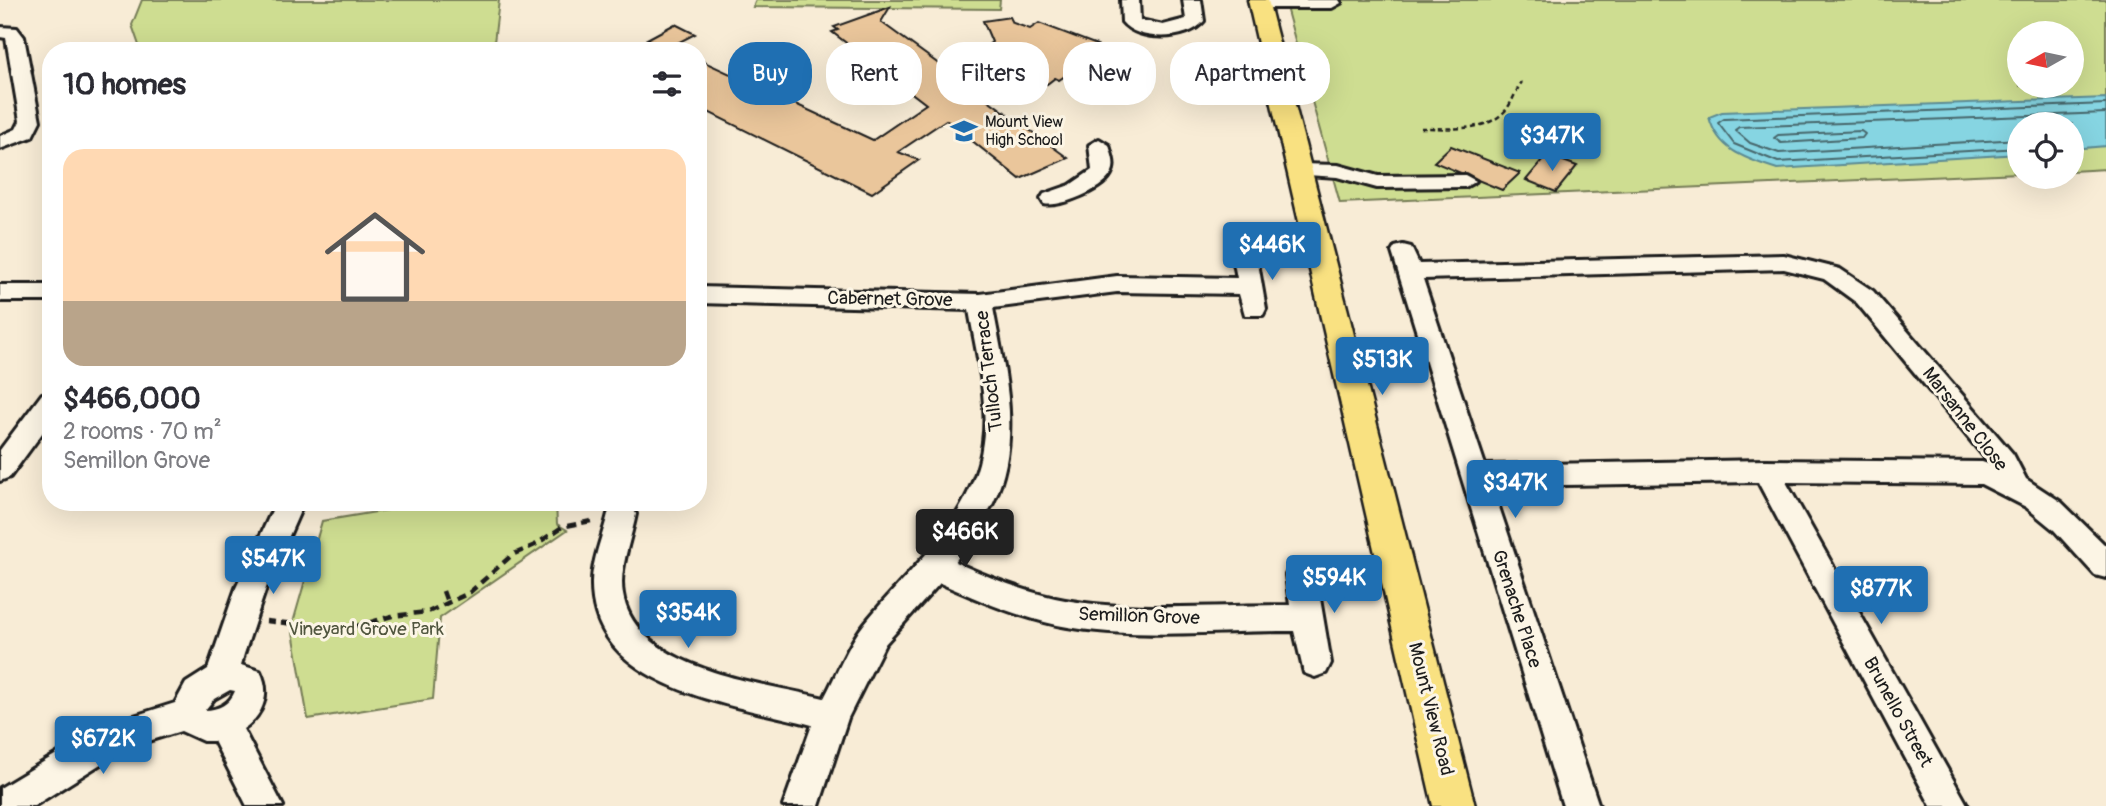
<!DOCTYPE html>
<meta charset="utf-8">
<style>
:root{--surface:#fff;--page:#f7f7f7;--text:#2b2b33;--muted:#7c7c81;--accent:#1f6fb2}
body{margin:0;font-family:Pangolin,sans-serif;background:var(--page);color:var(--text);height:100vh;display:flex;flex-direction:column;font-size:26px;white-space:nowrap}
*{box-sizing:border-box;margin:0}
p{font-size:23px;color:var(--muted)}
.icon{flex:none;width:38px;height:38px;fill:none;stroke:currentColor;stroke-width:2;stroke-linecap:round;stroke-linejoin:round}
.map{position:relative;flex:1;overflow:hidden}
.details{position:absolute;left:42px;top:42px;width:665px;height:469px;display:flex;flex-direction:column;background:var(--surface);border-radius:28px;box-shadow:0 7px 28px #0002}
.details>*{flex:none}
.hud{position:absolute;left:728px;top:42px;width:665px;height:63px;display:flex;gap:14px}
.needle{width:46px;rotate:261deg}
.buttons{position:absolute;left:2007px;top:21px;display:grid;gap:14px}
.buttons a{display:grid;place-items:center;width:77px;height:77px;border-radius:50%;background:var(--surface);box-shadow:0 7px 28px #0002;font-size:35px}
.price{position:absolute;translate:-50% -60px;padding:0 16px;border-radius:7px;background:var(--accent);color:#fff;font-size:23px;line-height:46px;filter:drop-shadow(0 2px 4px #0008)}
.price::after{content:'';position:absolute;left:50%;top:42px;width:21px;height:16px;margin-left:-10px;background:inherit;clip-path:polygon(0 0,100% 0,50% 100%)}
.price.selected{background:#222;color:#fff}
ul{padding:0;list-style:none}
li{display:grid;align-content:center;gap:14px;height:371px;padding:0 21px}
li span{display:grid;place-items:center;height:217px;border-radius:21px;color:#555}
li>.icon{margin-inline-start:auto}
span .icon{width:126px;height:126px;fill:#fffc;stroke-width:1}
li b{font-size:30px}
h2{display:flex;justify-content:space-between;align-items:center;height:84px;padding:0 21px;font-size:30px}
.chip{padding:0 24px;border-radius:28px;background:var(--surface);box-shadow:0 7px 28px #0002;font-size:24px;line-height:63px}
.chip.selected{background:var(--accent);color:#fff}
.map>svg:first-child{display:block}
</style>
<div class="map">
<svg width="2106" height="806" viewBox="0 0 2106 806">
<rect width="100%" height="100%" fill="#f8ecd6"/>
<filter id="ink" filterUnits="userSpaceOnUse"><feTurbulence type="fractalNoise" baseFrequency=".0143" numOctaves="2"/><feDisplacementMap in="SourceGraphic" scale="14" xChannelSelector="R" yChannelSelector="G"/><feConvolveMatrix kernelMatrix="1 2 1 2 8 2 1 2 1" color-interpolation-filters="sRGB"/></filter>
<g filter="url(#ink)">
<g fill="#cedd91" stroke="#757c56" stroke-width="2" fill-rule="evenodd">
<path d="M142,0h357l-6,51h-352l-9,-26z"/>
<path d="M756,0h244l-1,9 -246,-2z"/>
<path d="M1284,0h822v169l-34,2v-47h-52l-1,49 -679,30zM2020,33h52v53h-52z"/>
<path d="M436,502h120l1,22 10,6 -127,88 -7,81 -125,20 -16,-93 30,-105z"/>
</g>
<path fill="#86d5e2" stroke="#5c8b93" stroke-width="2" d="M2106,98v48l-34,3v-25h-52l-1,30 -242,15c-30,-10 -59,-18 -68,-52l13,-5z"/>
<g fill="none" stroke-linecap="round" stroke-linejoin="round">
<g stroke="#46666b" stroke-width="2">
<path d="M1861,131l4,3 -3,4 -81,5 -7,-5 4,-3z"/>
<path d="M2020,139l-241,14 -29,-10 -15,-13 4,-3 367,-14"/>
<path d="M2020,148l-242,14 -44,-18 -16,-21 6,-4 382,-15"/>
</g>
</g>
<g fill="#eac69b" stroke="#1c1c1c" stroke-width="2">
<path d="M890,7l-9,15 187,136 -48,21 -74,-59 -48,32 21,8 -47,33 -174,-86v-48l175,81 53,-36 -94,-72 6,-2 -4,-3z"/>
<path d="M1010,17l3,6 17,6 9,-6 58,22 -8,5 8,4 -38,26 -4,-2 -8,6 -72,-29 17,-13 -9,-21z"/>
<path d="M675,24l20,10 -27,14 -21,-9z"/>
<path d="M1451,146l69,27 -18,17 -68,-28z"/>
<path d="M1547,155l30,11 -21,26 -30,-12z"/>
</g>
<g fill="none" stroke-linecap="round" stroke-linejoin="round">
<g stroke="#1c1c1c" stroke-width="6">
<g id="minor">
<path d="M1121,0h18l1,20 23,5 23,-6 -3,-19h18l3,21c-16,20 -66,21 -82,1z"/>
<path d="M1251,0h88l2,3 -9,5h-74l-6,-1z"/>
<path d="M0,27l17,1 7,9 16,84 -8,16 -32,12v-13l16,-7 4,-8 -14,-83 -6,-1z"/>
<path d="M1099,139l10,6c2,8 7,19 3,27 -6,17 -52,36 -68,32l-3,-5 3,-5 26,-9 22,-15 -3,-25z"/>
<path d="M1299,164l39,1 40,11 87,-1 11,6 -11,6 -88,1 -40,-11 -45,-3 -4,-4z"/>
<path d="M1403,245l8,2 8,17 365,-9 56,14 33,22 140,163 13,25 35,23 45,44v32l-11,-3 -41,-45 -28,-23 -45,-23 -195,-2 182,324h-37l-173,-324 -266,4 107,320h-36l-171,-554 3,-5zM1784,269l40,10 33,24 134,162 -9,-3 -216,-2 -281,5 -62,-186z"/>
<path d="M1246,256l8,2 4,5 8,46 -3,6h-18l-6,-21 -122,-2 -124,16c12,65 30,132 0,195 -11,21 -25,40 -38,59 33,15 65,28 100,36 68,15 165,7 235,7l-4,-30 4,-9 11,-3 11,3 4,9 15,88 -5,10 -11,4 -11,-4 -10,-42c-74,0 -165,9 -237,-6 -41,-9 -79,-25 -117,-42l-55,61 -37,74 -29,88h-36l29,-81c-78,-21 -222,-35 -220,-143 0,-21 11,-47 16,-68l4,-8 10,-3 10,3 4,8c-4,21 -14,47 -14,68 0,87 137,100 202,116 13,-24 24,-54 41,-75 45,-56 109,-104 118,-181 6,-43 -7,-90 -14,-132l-271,-7v-16l282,7 137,-18 120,2 -3,-15 4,-5z"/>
<rect x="0" y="285" width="51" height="16"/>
<path d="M51,392v29l-41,56 -10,4v-31l42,-56z"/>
<path d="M276,502h28l-38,86 -22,66 -3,11 19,6c11,22 4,44 -17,58l40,77h-36l-33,-65h-11l-22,-10 -55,17 -92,58h-34v-18l105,-63 70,-22 11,-20 22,-14 28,-81zM230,690l5,1c-5,13 -17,19 -30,19l9,-11z"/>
</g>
</g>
<g stroke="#1c1c1c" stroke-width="5">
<path id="major" d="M1248,0h20l207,806h-42z"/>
</g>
<path stroke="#1c1c1c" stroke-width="2.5" stroke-dasharray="5 3.5" stroke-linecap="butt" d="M1421,128c27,0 64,5 84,-17 8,-9 10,-20 17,-29"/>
<g stroke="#1c1c1c" stroke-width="4.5" stroke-dasharray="9 6" stroke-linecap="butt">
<path d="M443,591l4,11"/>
<path d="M266,621l80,8 46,-13 36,-4 41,-19 43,-38 23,-10 27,-18 34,-7"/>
</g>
<use href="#minor" fill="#fcf5e5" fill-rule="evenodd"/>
<use href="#major" fill="#f9e181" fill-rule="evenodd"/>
</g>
</g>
<defs>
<g id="school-bare" transform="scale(2.1)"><path d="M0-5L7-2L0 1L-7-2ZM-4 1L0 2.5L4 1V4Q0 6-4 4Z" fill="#1f6fb2" stroke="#fcf5e5" stroke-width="2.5" paint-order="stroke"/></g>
</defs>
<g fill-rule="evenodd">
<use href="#school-bare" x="964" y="131"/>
</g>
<g text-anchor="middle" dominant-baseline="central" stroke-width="6" stroke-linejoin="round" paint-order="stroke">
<g font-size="16" fill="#1c1c1c" stroke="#fcf5e5" text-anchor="start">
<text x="985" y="122">Mount View<tspan x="985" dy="18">High School</tspan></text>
</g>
<g font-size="19" fill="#1c1c1c" stroke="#fcf5e5">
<text transform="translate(890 299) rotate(1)">Cabernet Grove</text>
<text transform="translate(989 371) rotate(-97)">Tulloch Terrace</text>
<text transform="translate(1965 419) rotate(52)">Marsanne Close</text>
<text transform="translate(1517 609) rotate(72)">Grenache Place</text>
<text transform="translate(1139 616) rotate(2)">Semillon Grove</text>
<text transform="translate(1431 709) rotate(76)">Mount View Road</text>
<text transform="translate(1898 712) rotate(61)">Brunello Street</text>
</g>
<g font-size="19" fill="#51563f" stroke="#fcf5e5">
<text x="366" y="629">Vineyard Grove Park</text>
</g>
</g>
</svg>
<div class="buttons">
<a><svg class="needle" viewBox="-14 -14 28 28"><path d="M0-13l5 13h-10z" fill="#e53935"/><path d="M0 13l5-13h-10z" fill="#7c7c81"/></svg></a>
<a><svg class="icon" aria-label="locate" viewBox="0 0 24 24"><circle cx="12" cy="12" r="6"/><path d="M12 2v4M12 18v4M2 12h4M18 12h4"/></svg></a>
</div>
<b class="price" style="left:1552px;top:173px">$347K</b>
<b class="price" style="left:1272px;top:282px">$446K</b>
<b class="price" style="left:1382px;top:397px">$513K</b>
<b class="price" style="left:1515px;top:520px">$347K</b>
<b class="price selected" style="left:965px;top:569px">$466K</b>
<b class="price" style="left:273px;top:596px">$547K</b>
<b class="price" style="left:1334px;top:615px">$594K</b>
<b class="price" style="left:1881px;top:626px">$877K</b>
<b class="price" style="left:688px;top:650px">$354K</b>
<b class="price" style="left:103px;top:776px">$672K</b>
<div class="hud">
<a class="chip selected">Buy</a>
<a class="chip">Rent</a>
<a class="chip">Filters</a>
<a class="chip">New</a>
<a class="chip">Apartment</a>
</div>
<section class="details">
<h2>10 homes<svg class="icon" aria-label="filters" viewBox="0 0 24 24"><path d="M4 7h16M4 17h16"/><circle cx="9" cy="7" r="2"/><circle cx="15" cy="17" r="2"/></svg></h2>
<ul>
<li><span style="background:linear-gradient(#ffd9b3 70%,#b9a48a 0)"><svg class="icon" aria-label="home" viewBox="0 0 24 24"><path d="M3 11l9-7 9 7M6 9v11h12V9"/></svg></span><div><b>$466,000</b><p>2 rooms · 70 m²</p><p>Semillon Grove</p></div></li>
</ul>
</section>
</div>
